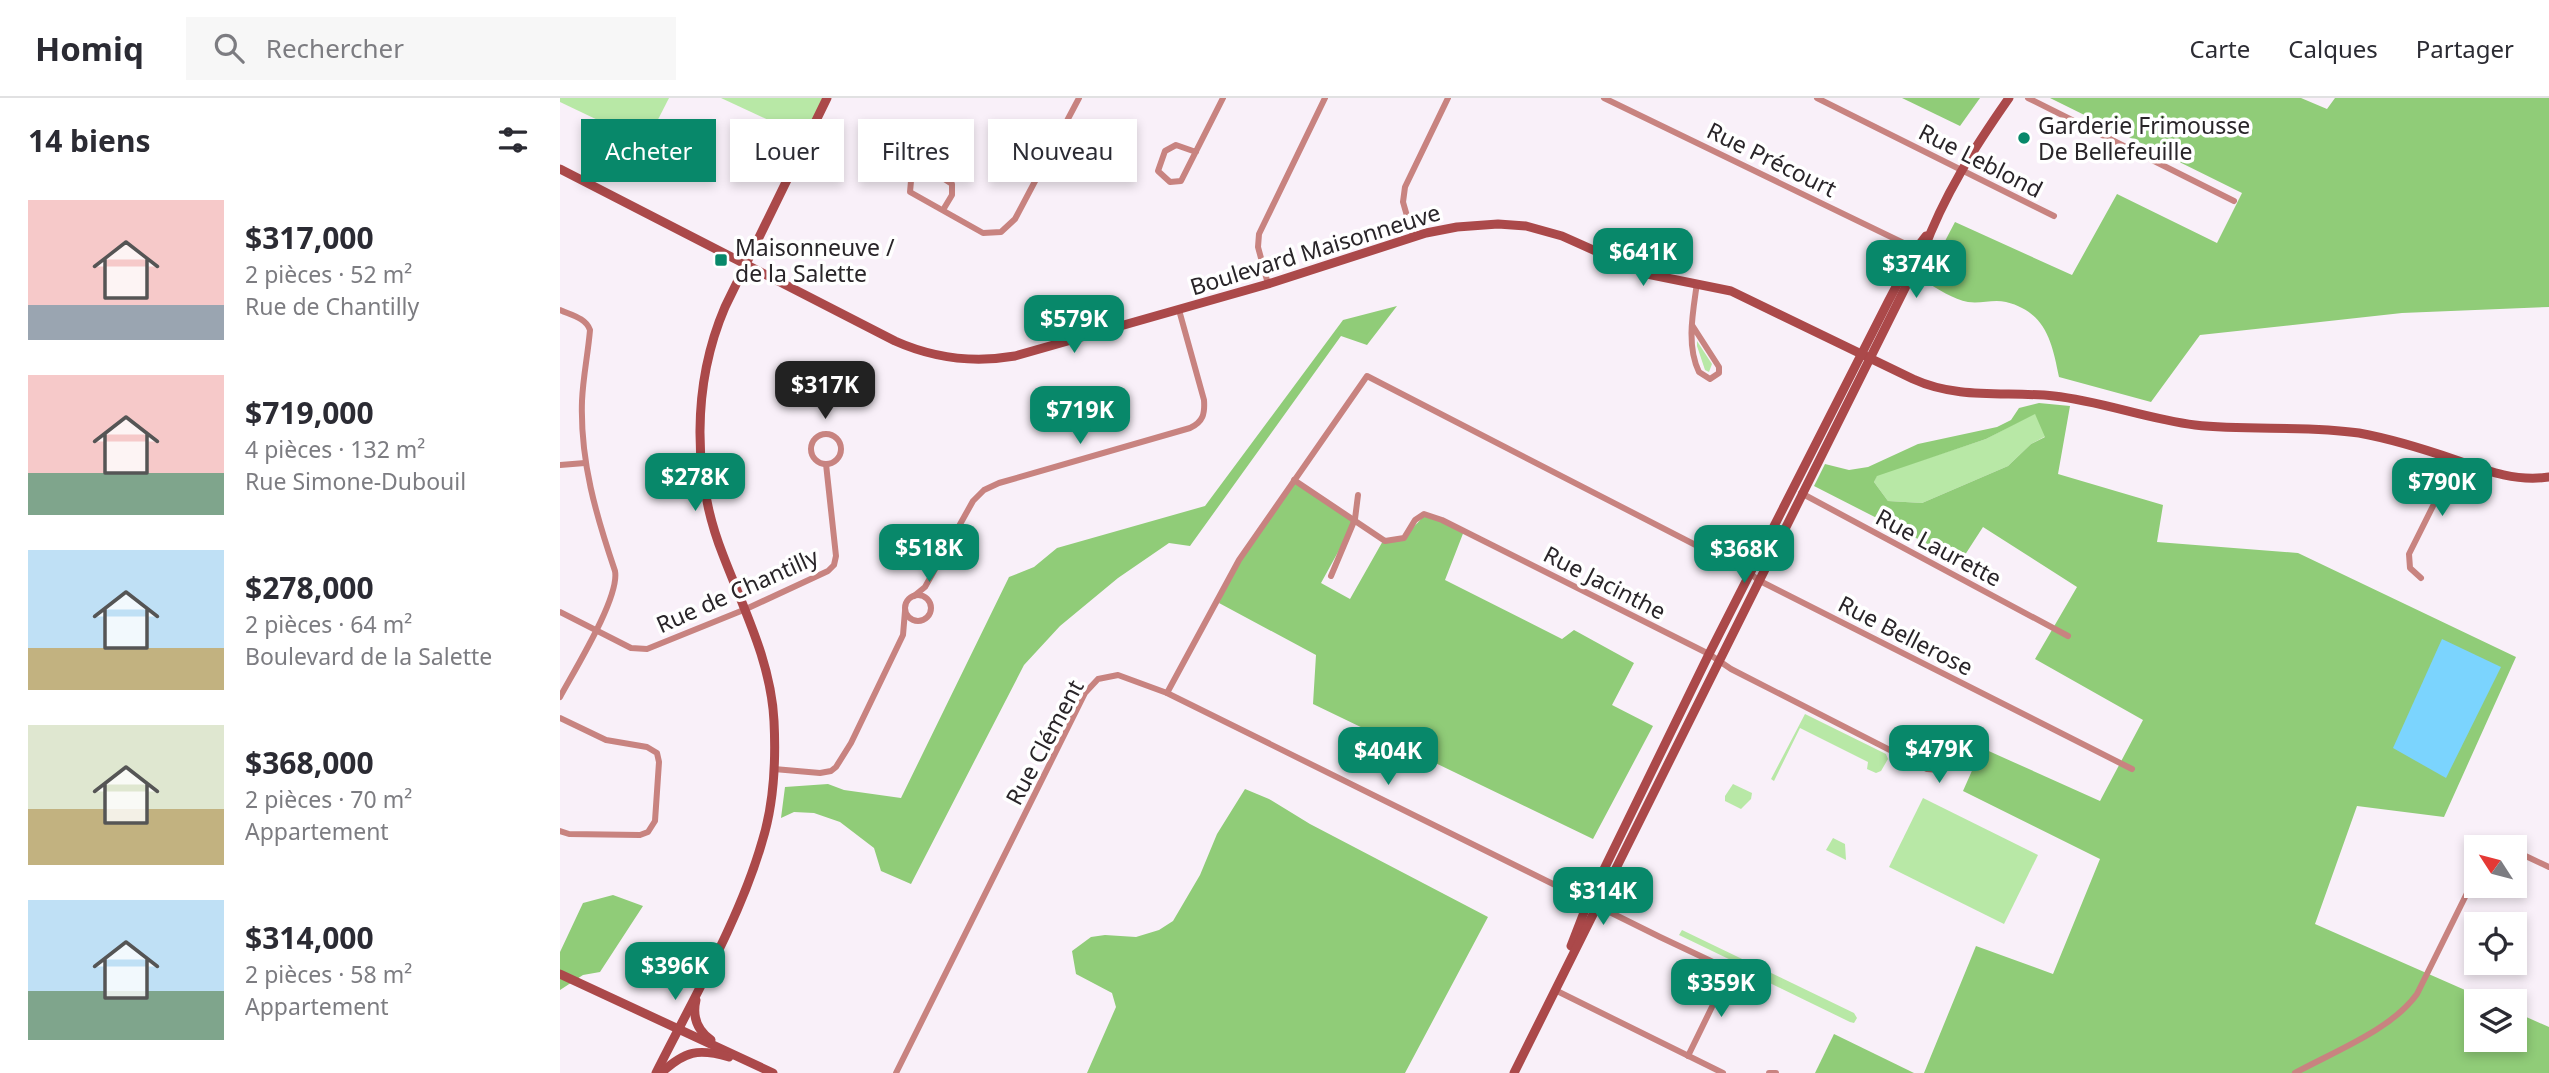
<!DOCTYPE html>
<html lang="fr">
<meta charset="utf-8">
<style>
:root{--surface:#fff;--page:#f7f7f7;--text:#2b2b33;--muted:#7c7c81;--line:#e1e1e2;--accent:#08886a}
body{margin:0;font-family:"Noto Sans",sans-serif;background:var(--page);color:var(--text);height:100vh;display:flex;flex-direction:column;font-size:26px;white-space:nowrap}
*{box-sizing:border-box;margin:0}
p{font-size:23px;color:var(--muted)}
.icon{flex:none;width:38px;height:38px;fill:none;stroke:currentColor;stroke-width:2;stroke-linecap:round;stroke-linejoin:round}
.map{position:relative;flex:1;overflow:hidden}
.side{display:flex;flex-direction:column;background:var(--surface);width:560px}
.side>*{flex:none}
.top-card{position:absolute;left:21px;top:21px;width:665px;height:63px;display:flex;gap:14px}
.needle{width:46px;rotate:306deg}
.buttons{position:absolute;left:1904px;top:737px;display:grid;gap:14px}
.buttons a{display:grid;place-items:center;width:63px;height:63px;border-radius:0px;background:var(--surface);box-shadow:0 4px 10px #0003;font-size:35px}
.price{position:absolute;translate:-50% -60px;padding:0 16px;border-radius:14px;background:var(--accent);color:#fff;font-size:23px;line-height:46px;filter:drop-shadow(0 2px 4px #0008)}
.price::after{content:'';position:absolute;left:50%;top:42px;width:21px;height:16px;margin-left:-10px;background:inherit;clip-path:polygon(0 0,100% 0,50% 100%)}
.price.current{background:#222;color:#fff}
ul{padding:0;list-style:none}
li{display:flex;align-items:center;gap:21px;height:175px;padding:0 28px}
li span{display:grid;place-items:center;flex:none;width:196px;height:140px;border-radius:0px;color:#555}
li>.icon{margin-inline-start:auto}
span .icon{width:84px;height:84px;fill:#fffc;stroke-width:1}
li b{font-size:30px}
h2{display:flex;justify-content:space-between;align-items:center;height:84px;padding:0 28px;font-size:30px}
.tag{padding:0 24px;border-radius:0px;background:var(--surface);box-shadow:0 4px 10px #0003;font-size:24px;line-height:63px}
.tag.current{background:var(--accent);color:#fff}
header{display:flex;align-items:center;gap:42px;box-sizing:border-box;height:98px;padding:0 35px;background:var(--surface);border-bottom:2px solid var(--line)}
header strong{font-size:33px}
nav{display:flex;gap:38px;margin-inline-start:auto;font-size:24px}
.search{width:490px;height:63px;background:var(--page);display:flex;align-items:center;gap:18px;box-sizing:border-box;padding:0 24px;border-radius:0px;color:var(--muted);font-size:26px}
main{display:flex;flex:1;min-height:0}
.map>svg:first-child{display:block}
</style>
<header>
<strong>Homiq</strong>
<div class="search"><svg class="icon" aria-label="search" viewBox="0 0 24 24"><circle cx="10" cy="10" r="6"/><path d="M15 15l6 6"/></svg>Rechercher</div>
<nav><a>Carte</a><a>Calques</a><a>Partager</a></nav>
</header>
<main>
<section class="side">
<h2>14 biens<svg class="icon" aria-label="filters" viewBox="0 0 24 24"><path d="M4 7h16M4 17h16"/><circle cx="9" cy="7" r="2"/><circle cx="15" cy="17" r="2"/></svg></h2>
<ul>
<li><span style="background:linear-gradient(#f6c9c9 75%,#9aa5b1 0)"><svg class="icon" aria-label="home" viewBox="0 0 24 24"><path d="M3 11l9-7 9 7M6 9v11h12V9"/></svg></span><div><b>$317,000</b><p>2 pièces · 52 m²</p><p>Rue de Chantilly</p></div></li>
<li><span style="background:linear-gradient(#f6c9c9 70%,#7fa58c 0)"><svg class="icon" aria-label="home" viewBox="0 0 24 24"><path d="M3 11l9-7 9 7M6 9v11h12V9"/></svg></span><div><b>$719,000</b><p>4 pièces · 132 m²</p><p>Rue Simone-Dubouil</p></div></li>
<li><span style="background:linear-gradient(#bfe0f5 70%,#c2b280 0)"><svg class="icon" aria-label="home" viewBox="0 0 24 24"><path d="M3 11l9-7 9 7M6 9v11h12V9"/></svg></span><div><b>$278,000</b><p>2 pièces · 64 m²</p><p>Boulevard de la Salette</p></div></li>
<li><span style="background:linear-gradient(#dfe7d0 60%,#c2b280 0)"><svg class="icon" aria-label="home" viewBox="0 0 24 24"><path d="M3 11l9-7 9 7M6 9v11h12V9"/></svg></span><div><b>$368,000</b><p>2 pièces · 70 m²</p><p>Appartement</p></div></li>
<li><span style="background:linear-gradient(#bfe0f5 65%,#7fa58c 0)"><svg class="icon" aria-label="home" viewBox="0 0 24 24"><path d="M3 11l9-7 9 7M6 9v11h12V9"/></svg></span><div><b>$314,000</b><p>2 pièces · 58 m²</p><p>Appartement</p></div></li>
</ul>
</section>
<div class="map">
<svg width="1989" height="975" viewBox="0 0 1989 975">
<rect width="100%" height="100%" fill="#f9f0f9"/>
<g fill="#b8e8a6">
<path d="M0,0h109l-23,45 -86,-41z"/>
<path d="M161,0h106l-20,40z"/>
<path d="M1137,243l15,23 -3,8 -4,-2 -8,-24z"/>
<path d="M1475,315l11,23 -15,8 -23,22 -86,37 -34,-2 -14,-19 3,-7 109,-36z"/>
<path d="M1245,616l81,40 2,5 -7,12 -5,2 -9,-4 1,-7 -68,-34 -26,53 -3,-2z"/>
<path d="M1173,686l19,9 -1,6 -10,10 -16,-8v-5z"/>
<path d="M1363,700l115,57 -34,69 -115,-57z"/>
<path d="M1273,740l12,6 1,16 -20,-10z"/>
<path d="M1122,832l172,83 3,5 -3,5 -4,-1 -109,-53 -6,-7 -56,-27z"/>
</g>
<g fill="#90cc78" fill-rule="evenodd">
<path d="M1342,0h78l-20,28z"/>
<path d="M1490,0h251l26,11 8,-11h214v209l-147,6 -202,22 -49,67 -92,-25c-7,-35 -13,-65 -53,-75 -13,-3 -25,2 -38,0 -14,-2 -31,-14 -44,-21l31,-59 117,53 45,-81 100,49 25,-50z"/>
<path d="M837,208l-30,39 -26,-9 -151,210 -21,-3 -51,35 -58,48 -36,39 -113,219 -30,-13 -7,-23 -34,-26 -26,-9 -20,-1 -13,6 4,-31 43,-3 16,6 57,8 108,-221 25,-10 23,-19 148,-42 138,-186z"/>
<path d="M1479,305l31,3 -12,68 105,31 -6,37 141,11 218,104 -72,160 -87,-11 -42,118 175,77h-14v39h39v-28l34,15v46h-625l52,-127 77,28 47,-115 -137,-68 19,-43 118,53 43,-81 -108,-61 42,-72 -94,-60 -22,34 -147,-75 11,-22 24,6 19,-3 50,-23 79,-17 14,-7 8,-12zM1475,316l10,23 -14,7 -23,22 -86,37 -34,-2 -14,-19 3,-6 109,-37z"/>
<path d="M734,382l60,43 -33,60 29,16 34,-60 21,-3 20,-21 39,16 -19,49 117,59 12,-9 60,33 -22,42 41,21 -60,113 -280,-135 3,-49 -97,-52 18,-41z"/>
<path d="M685,691l24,10 41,25 178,93 -83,156h-318l29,-66 -4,-14 -36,-19 -4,-23 19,-14 14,-2 31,2 23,-7 14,-9 27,-46 17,-41z"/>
<path d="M53,797l30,11 -43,66 -17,3 -23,15v-38l23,-49z"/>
<path d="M1274,936l80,39h-99z"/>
</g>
<path fill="#7bd4fe" d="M1882,541l59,28 -55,111 -53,-30z"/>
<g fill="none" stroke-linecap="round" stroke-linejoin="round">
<g stroke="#c88380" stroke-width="6">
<path d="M1044,0l314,152"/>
<path d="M1257,0l237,118"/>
<path d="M1468,0l206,103"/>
<path d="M636,54l-20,-7 -11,6 -7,20 12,11 11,-1 42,-83"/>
<path d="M383,112l9,-15v-11l-17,-11 -15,-4 -9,12 -1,11 73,41 18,-1 14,-13 64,-121"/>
<path d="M853,139l-10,-35 2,-15 43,-89"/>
<path d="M708,186l-10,-37 1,-13 66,-136"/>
<path d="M0,212c11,5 26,8 30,20 -2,24 -7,47 -8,71 -2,60 14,114 33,170 5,26 -41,100 -55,126"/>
<path d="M1132,227l27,42v6l-9,6 -11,-7c-13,-27 -6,-60 -2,-89"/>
<circle cx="266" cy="351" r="15"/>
<path d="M0,367l25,-2"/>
<path d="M734,382l91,61 19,-3 11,-18 9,-6 18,6 267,134 22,15 196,100 13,1 7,-5 1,-8 -7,-10 -9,-1 -15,13h-6"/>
<path d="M1241,395l267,143"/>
<path d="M771,478l24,-57 3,-24"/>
<path d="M1861,480l-11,-10 -1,-14 47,-94"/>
<circle cx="358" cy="510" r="13"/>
<path d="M354,498l11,-9 48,-86 11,-11 15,-7 191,-55c13,-6 15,-14 14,-28l-25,-90"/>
<path d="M0,514l71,36 16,1 99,-40 82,-38 6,-6 2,-9 -10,-92"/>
<path d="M607,595l493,244 70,33 -42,86"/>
<path d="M0,620l46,22 41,7 10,6 2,9 -4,59 -7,11 -8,3 -71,-1 -9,-3"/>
<path d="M214,671l46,4 11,-2 5,-4 15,-24 52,-108 2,-24"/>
<path d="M1935,749h11"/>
<path d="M1955,753l34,16"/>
<path d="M1153,866l7,7 1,13"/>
<path d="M995,892l168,83"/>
<path d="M336,975l189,-380 13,-14 20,-4 49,18 72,-133 128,-184 383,197 8,7 374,189"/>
<path d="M1209,975h7"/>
<path d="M1735,975c40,-22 96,-43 122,-79l59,-119"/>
</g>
<g stroke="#ab494a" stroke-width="9">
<path d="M0,71l335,172c38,17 79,22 120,15l253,-72 158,-51 31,-6 41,-3 28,2 36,10 85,38 84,17 182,88c46,21 93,12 141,17 47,5 93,23 141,29 54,6 110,0 164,8 33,6 65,16 97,27 31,11 60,22 93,17"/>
<path d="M1011,848l17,-44 121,-248 180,-354 27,-51 10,-13"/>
<path d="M0,876l213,99"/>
<path d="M136,902c-4,17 1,30 15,40"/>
<path d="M96,975c36,-72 84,-154 106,-231 12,-38 14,-81 12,-121 -3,-59 -30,-111 -51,-166 -31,-78 -31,-171 2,-248l102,-209"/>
<path d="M101,975c24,-22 37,-25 68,-16"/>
<path d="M954,975l409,-821c21,-57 51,-104 86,-154"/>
</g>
</g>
<g fill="#08886a" stroke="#fff" stroke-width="2.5">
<circle cx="1464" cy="40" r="7"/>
<rect x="154" y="155" width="14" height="14" rx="3.5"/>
</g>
<g text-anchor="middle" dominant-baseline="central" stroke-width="7" stroke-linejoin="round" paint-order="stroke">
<g font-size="23" fill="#292529" stroke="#fff" text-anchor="start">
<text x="1478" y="27">Garderie Frimousse<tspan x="1478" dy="26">De Bellefeuille</tspan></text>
<text x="175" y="149">Maisonneuve /<tspan x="175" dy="26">de la Salette</tspan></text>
</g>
<g font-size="23" fill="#292529" stroke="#fff">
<text transform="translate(1212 61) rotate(26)">Rue Précourt</text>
<text transform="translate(1421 62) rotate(27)">Rue Leblond</text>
<text transform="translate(755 151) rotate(-17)">Boulevard Maisonneuve</text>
<text transform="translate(1379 449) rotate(28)">Rue Laurette</text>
<text transform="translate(1045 484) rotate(27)">Rue Jacinthe</text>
<text transform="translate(177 492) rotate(-24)">Rue de Chantilly</text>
<text transform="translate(1346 537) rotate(27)">Rue Bellerose</text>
<text transform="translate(484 644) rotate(-62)">Rue Clément</text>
</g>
</g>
</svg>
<div class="buttons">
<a><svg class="needle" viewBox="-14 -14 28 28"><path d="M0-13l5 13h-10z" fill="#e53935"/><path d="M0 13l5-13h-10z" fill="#7c7c81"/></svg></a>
<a><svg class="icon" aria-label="locate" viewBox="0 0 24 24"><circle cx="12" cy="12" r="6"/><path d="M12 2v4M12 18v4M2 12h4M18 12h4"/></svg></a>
<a><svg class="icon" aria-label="layers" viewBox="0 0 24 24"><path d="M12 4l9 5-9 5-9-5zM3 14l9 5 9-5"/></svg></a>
</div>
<b class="price" style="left:1083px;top:190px">$641K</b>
<b class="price" style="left:1356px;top:202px">$374K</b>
<b class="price" style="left:514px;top:257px">$579K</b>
<b class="price current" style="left:265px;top:323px">$317K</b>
<b class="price" style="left:520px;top:348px">$719K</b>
<b class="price" style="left:135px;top:415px">$278K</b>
<b class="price" style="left:1882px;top:420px">$790K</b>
<b class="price" style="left:369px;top:486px">$518K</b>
<b class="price" style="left:1184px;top:487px">$368K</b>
<b class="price" style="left:1379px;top:687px">$479K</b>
<b class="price" style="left:828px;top:689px">$404K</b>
<b class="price" style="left:1043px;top:829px">$314K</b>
<b class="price" style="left:115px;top:904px">$396K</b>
<b class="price" style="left:1161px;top:921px">$359K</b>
<div class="top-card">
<a class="tag current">Acheter</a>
<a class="tag">Louer</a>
<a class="tag">Filtres</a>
<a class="tag">Nouveau</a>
</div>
</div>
</main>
